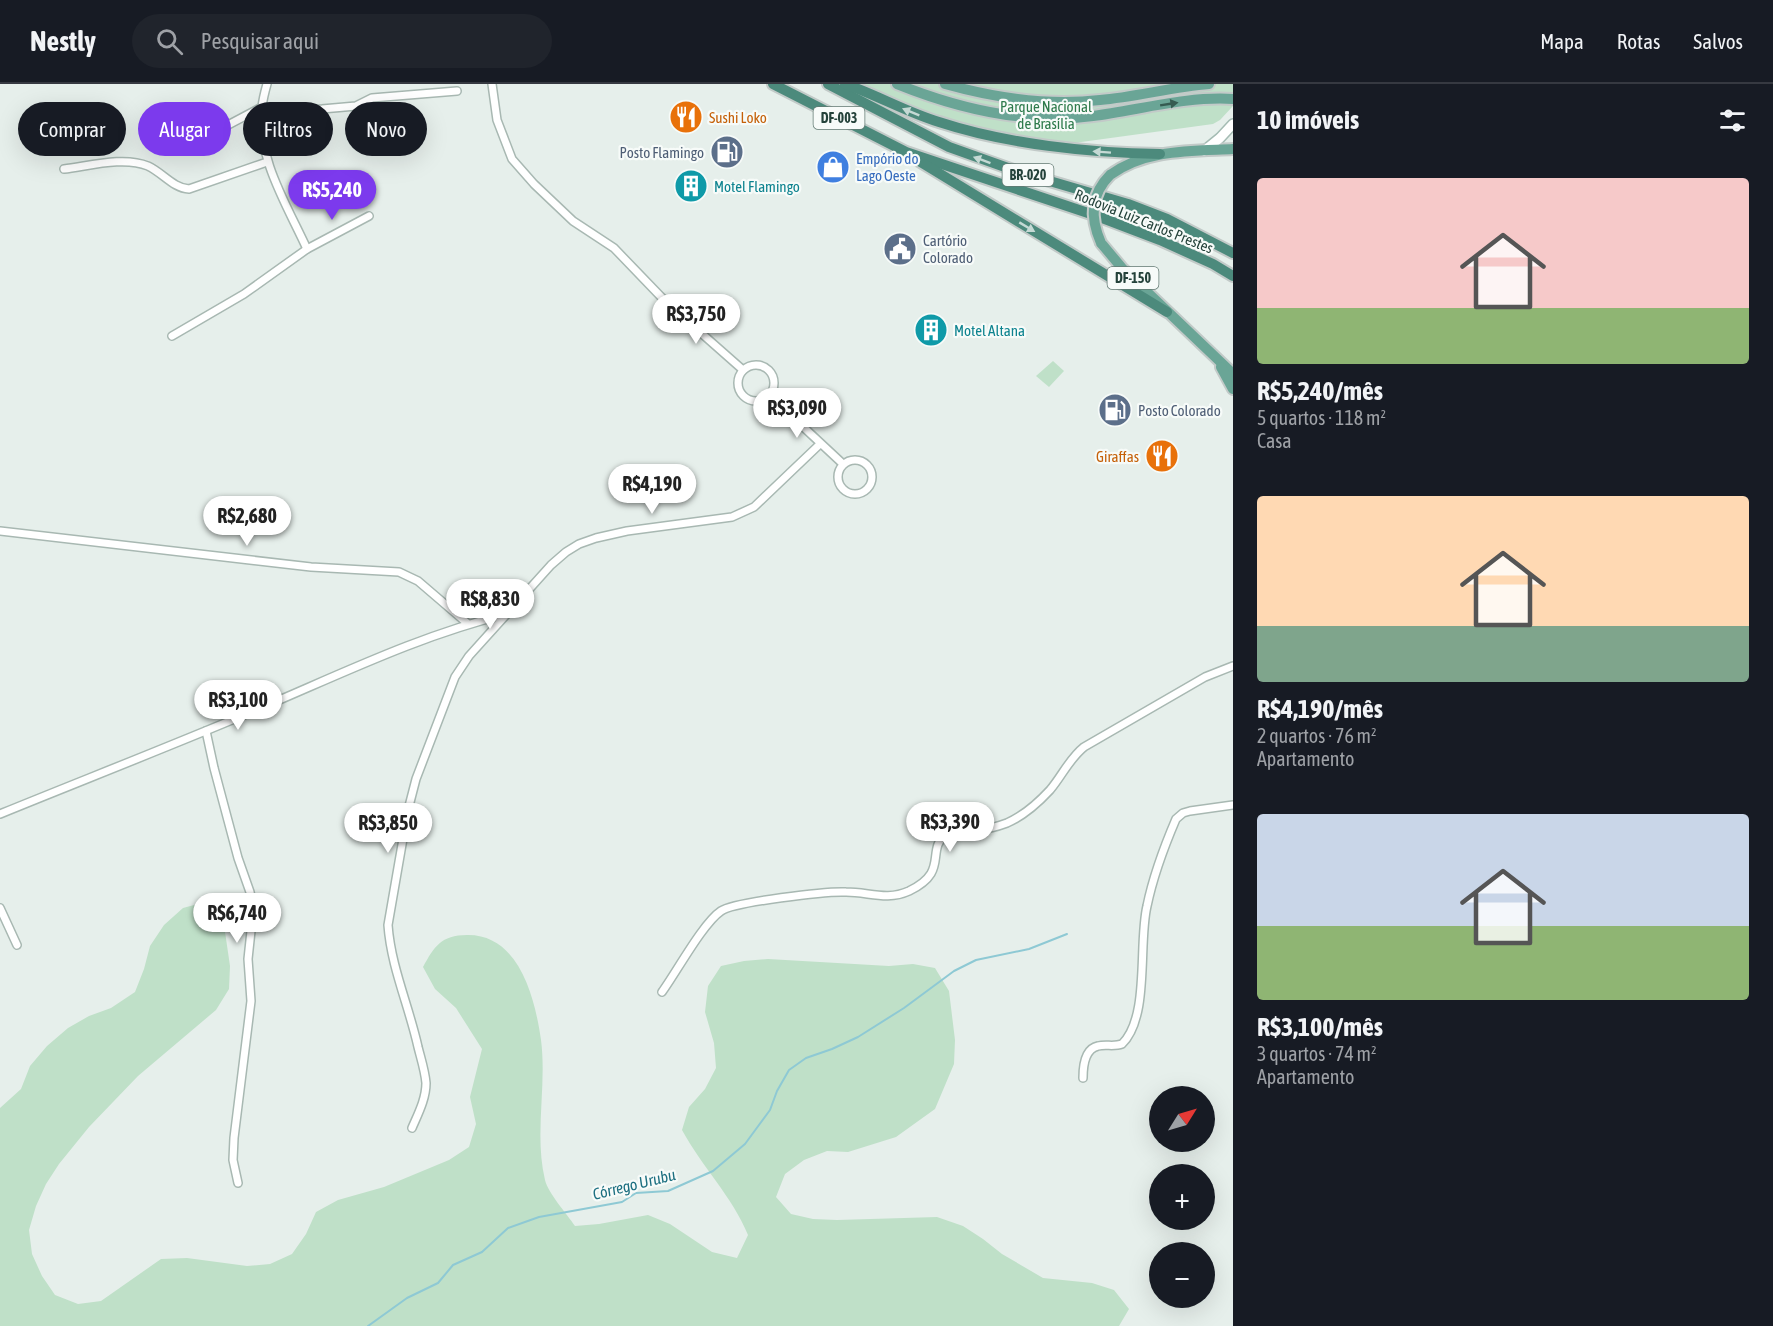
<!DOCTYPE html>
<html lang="pt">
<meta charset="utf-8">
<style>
:root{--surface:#171b24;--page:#20242c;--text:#f1f3f6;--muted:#9ea1a6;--line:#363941;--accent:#7c3aed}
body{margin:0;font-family:"Asap Condensed",sans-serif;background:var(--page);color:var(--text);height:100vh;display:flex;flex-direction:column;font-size:22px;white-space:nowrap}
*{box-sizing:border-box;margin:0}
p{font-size:20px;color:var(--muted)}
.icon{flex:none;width:33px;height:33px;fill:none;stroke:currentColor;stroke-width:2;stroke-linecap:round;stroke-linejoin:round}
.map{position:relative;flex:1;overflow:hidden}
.side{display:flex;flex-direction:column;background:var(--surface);width:540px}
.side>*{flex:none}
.guide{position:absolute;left:18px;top:18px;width:570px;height:54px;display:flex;gap:12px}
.needle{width:39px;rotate:53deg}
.fabs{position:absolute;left:1149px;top:1002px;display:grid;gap:12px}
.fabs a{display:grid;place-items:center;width:66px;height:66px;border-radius:50%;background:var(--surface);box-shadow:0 6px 24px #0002;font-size:30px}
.price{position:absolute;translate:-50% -51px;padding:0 14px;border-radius:21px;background:#fff;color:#222;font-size:20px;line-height:39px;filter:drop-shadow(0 2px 3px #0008)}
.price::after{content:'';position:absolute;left:50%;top:36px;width:18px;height:14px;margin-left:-9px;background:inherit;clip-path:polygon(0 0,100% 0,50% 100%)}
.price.on{background:var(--accent);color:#fff}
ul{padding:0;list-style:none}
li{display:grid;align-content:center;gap:12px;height:318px;padding:0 24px}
li span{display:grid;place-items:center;height:186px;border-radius:6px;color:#555}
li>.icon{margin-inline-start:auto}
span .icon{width:108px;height:108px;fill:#fffc;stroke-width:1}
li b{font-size:26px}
h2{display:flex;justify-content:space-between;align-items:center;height:72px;padding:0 24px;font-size:26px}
.tag{padding:0 21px;border-radius:27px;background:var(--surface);box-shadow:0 6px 24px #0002;font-size:21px;line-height:54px}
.tag.on{background:var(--accent);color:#fff}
header{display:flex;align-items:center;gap:36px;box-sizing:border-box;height:84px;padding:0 30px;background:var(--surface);border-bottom:2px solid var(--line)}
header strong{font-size:28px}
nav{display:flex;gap:33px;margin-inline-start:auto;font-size:21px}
.search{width:420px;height:54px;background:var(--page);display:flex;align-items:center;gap:15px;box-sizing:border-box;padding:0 21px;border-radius:33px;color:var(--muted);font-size:22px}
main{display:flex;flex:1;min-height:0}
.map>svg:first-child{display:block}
</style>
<header>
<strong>Nestly</strong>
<div class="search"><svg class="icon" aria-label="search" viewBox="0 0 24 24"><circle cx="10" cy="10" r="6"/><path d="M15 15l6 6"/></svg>Pesquisar aqui</div>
<nav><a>Mapa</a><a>Rotas</a><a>Salvos</a></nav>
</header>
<main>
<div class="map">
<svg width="1233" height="1242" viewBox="0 0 1233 1242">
<rect width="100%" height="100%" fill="#e6efeb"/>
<g fill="#bfe0c8">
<path d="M859,0h374v22l-13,14 -7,4 -161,22 -57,-2 -79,-31z"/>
<path d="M1053,277l11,10 -15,16 -13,-11z"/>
<path d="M205,818l18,16 7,48 -1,23 -13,21 -78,66 -49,51 -30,37 -13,20 -10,22 -7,24 3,24 10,22 13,19 23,9 23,-3 60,-42 26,-1 60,8 23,-2 22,-10 14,-20 10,-22 22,-12 46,-13 65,-27 20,-13 7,-23 -6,-27 12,-48 -26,-41 -21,-19 -12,-22c11,-20 18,-32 44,-32 52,-1 68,63 74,105 6,46 -7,94 4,140 3,13 22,34 30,46l24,-2 49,-9 22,9 42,28 25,6 11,-23c-16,-39 -46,-68 -66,-105l7,-23 16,-18 11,-21 -2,-25 -9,-31 3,-26 13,-20 23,-5 24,-2 121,7 24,-2 22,4 14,23 6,49 -1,24 -19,45 -39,28 -48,15 -21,-1 -23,9 -19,14 -9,23 15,17 22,5 24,1 100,-3 26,9 20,13 19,15 41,24 49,5 22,7 15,19 -10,17h-1119v-218l21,-19 9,-23 17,-20 21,-18 21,-12 22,-8 24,-16 9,-23 6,-23 14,-21 19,-17z"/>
</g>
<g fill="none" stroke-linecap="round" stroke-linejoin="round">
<path stroke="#8ec9d4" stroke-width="2" d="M368,1242l39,-28 31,-15 15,-18 29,-13 26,-24 31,-11 83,-15 14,-9 32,-2 45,-20 32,-27 25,-34 7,-19 12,-21 17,-12 26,-9 26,-12 46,-29 50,-37 22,-11 53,-11 38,-15"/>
<g stroke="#a8b8b2" stroke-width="10">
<g id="minor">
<path d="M267,0c-2,7 -4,15 -5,23 -6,50 25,98 45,142"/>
<path d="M492,0l5,36 15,39 22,25 39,37 41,27 52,54 77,68"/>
<path d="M196,58l66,-35 29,4 31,-2 34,-3 16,-8 85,-7"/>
<path d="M64,85c25,-3 60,-13 84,-3 15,7 25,22 41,23l78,-27"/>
<path d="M172,252l72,-42 63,-45 62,-33"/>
<circle cx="756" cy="299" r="18"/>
<path d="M769,311l74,69"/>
<circle cx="855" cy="393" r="17"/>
<path d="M0,447l311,36 88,5 19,9 49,42"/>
<path d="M206,647l8,37 24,90 12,34 5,24 -4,15 -3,28 3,42 -17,137 -1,22 5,23"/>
<path d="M0,730c81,-33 163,-65 244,-99 87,-36 172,-79 263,-101"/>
<path d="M0,824l17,37"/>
<path d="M662,908c14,-19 41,-69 59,-81 13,-9 106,-20 125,-19 23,0 41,9 63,-1 41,-20 16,-39 37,-58 10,-9 22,-4 34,-4 9,0 19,-3 27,-6 16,-7 31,-20 43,-33 12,-14 19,-31 34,-43l121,-70 28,-11"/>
<path d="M1083,994c0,-11 1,-29 15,-32 8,-2 16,1 24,-2 28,-27 16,-101 25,-138 6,-29 17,-59 29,-87l7,-6 7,-2 43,-6"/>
<path d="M412,1044c6,-14 14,-29 14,-45 -1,-12 -5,-24 -8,-36 -9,-41 -27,-80 -30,-122l20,-115 8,-31 39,-102 14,-21 82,-91 15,-13 13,-8 17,-6 31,-7 105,-14 22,-10 66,-63"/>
</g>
</g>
<g stroke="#a4bbb3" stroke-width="12">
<path id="secondary" d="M1204,67l16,-13 13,-14"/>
</g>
<g stroke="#c2cac8" stroke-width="14">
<g id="primary">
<path d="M897,0c62,25 129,41 196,32 46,-6 94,-20 140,-17"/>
<path d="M945,0c50,14 103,22 155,16 36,-3 72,-13 109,-16"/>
<path d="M1110,91c35,-26 82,-24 123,-26"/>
<path d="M1101,159l21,25 111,106"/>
<path d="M1221,283l12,22"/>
</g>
</g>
<g stroke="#c2cac8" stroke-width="14">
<g id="trunk">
<path d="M773,0l133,68 191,64 63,24 53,24 20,12"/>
<path d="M828,0l121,63 70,25 109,32 39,15 66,34"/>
<path d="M845,0c32,11 61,28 94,38 67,22 151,31 221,32"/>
<path d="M919,77l248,151"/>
</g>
</g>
<use href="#minor" stroke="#fff" stroke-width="7"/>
<use href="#secondary" stroke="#fff" stroke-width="9"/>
<use href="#primary" stroke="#6aa596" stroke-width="10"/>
<use href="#trunk" stroke="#4c8a7c" stroke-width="10"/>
<g stroke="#c2cac8" stroke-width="14" stroke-linecap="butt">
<path id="primary-bridge" d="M1101,159c-11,-25 -11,-48 9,-68"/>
</g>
<use href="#primary-bridge" stroke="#6aa596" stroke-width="10"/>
</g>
<defs><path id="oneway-solid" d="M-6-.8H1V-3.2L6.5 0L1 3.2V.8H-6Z" transform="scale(1.5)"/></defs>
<use fill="#365b51" href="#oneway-solid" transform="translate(1169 20) rotate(-9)"/>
<g fill="#c4d9d4">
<use href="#oneway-solid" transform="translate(911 28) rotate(-158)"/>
<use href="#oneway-solid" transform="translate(1102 68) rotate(-176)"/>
<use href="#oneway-solid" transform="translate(982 76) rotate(-160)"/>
<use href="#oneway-solid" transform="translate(1027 143) rotate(31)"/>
</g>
<defs>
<g id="restaurant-disc" transform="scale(1.725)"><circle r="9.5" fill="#e8710a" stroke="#f7fbf9"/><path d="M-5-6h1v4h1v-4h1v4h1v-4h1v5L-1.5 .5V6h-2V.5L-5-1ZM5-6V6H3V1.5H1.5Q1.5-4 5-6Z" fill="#fff"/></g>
<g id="fuel-disc" transform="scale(1.725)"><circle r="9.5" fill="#5c6f8a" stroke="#f7fbf9"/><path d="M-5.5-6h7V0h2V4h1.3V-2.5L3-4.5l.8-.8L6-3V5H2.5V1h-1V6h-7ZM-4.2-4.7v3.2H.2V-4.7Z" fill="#fff"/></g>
<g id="shop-disc" transform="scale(1.725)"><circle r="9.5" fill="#3f7fe0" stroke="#f7fbf9"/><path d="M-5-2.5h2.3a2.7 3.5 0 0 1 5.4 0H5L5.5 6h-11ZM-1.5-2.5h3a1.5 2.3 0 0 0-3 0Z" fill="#fff"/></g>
<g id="building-disc" transform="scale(1.725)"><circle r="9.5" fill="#0f9aa8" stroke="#f7fbf9"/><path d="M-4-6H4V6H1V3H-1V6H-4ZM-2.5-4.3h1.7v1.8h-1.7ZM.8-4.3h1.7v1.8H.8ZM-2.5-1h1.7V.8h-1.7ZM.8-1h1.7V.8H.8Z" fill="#fff"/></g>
<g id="civic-disc" transform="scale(1.725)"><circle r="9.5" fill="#5c6f8a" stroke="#f7fbf9"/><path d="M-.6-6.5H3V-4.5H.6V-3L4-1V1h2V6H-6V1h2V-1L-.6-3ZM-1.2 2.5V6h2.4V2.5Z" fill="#fff"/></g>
</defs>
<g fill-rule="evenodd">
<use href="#restaurant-disc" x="686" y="33"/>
<use href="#fuel-disc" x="727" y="68"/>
<use href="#shop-disc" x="833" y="83"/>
<use href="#building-disc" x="691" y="102"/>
<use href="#civic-disc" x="900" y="165"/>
<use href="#building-disc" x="931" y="246"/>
<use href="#fuel-disc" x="1115" y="326"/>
<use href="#restaurant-disc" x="1162" y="372"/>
</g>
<g text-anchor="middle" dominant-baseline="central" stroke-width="4.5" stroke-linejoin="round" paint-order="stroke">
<g fill="#f7fbf9" stroke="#637a73" stroke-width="1.5">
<rect x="813.5" y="23" width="51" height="22" rx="4.5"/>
<rect x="1002.5" y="80" width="51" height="22" rx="4.5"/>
<rect x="1107.5" y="183" width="51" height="22" rx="4.5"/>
</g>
<g font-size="14" font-weight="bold" fill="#24423a">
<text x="839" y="34">DF-003</text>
<text x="1028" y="91">BR-020</text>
<text x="1133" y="194">DF-150</text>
</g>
<g font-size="15" fill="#2d7a4b" stroke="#f7fbf9">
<text x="1046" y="22">Parque Nacional<tspan x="1046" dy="17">de Brasília</tspan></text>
</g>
<g font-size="15" fill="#c56008" stroke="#f7fbf9" text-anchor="start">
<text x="709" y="33">Sushi Loko</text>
<text x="1139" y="372" text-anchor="end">Giraffas</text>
</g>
<g font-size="15" fill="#4e5e75" stroke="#f7fbf9" text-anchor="start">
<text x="704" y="68" text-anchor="end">Posto Flamingo</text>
<text x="923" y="156">Cartório<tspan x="923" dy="17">Colorado</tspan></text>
<text x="1138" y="326">Posto Colorado</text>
</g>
<g font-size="15" fill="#366cbe" stroke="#f7fbf9" text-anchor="start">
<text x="856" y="74">Empório do<tspan x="856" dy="17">Lago Oeste</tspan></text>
</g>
<g font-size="15" fill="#0d838f" stroke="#f7fbf9" text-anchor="start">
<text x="714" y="102">Motel Flamingo</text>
<text x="954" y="246">Motel Altana</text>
</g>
<g font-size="15" fill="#24423a" stroke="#f7fbf9">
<text transform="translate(1144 137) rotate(22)">Rodovia Luiz Carlos Prestes</text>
</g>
<g font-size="16" font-style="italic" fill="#1c6f80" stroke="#f7fbf9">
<text transform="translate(634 1100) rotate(-14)">Córrego Urubu</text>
</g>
</g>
</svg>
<div class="fabs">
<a><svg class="needle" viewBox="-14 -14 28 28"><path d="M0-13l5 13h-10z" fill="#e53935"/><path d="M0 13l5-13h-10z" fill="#9ea1a6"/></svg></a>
<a>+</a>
<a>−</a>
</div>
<b class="price on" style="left:332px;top:137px">R$5,240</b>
<b class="price" style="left:696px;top:261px">R$3,750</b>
<b class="price" style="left:797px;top:355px">R$3,090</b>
<b class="price" style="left:652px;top:431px">R$4,190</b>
<b class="price" style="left:247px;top:463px">R$2,680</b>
<b class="price" style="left:490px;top:546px">R$8,830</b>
<b class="price" style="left:238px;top:647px">R$3,100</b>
<b class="price" style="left:950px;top:769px">R$3,390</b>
<b class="price" style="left:388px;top:770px">R$3,850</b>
<b class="price" style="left:237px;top:860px">R$6,740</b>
<div class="guide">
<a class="tag">Comprar</a>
<a class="tag on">Alugar</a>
<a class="tag">Filtros</a>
<a class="tag">Novo</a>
</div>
</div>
<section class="side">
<h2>10 imóveis<svg class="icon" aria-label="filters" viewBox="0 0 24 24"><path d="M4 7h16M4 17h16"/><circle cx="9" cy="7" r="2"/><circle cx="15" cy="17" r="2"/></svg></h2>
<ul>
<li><span style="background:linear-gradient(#f6c9c9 70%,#8fb573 0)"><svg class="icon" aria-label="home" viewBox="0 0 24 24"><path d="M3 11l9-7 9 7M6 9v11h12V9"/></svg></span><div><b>R$5,240/mês</b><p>5 quartos · 118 m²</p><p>Casa</p></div></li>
<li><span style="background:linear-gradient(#ffd9b3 70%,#7fa58c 0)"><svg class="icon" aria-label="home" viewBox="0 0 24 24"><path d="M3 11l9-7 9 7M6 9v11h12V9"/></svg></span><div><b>R$4,190/mês</b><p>2 quartos · 76 m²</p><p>Apartamento</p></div></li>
<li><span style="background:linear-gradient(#c9d6e8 60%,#8fb573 0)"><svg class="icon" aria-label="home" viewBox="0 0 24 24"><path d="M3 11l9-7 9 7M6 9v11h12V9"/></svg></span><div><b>R$3,100/mês</b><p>3 quartos · 74 m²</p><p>Apartamento</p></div></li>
</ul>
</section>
</main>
